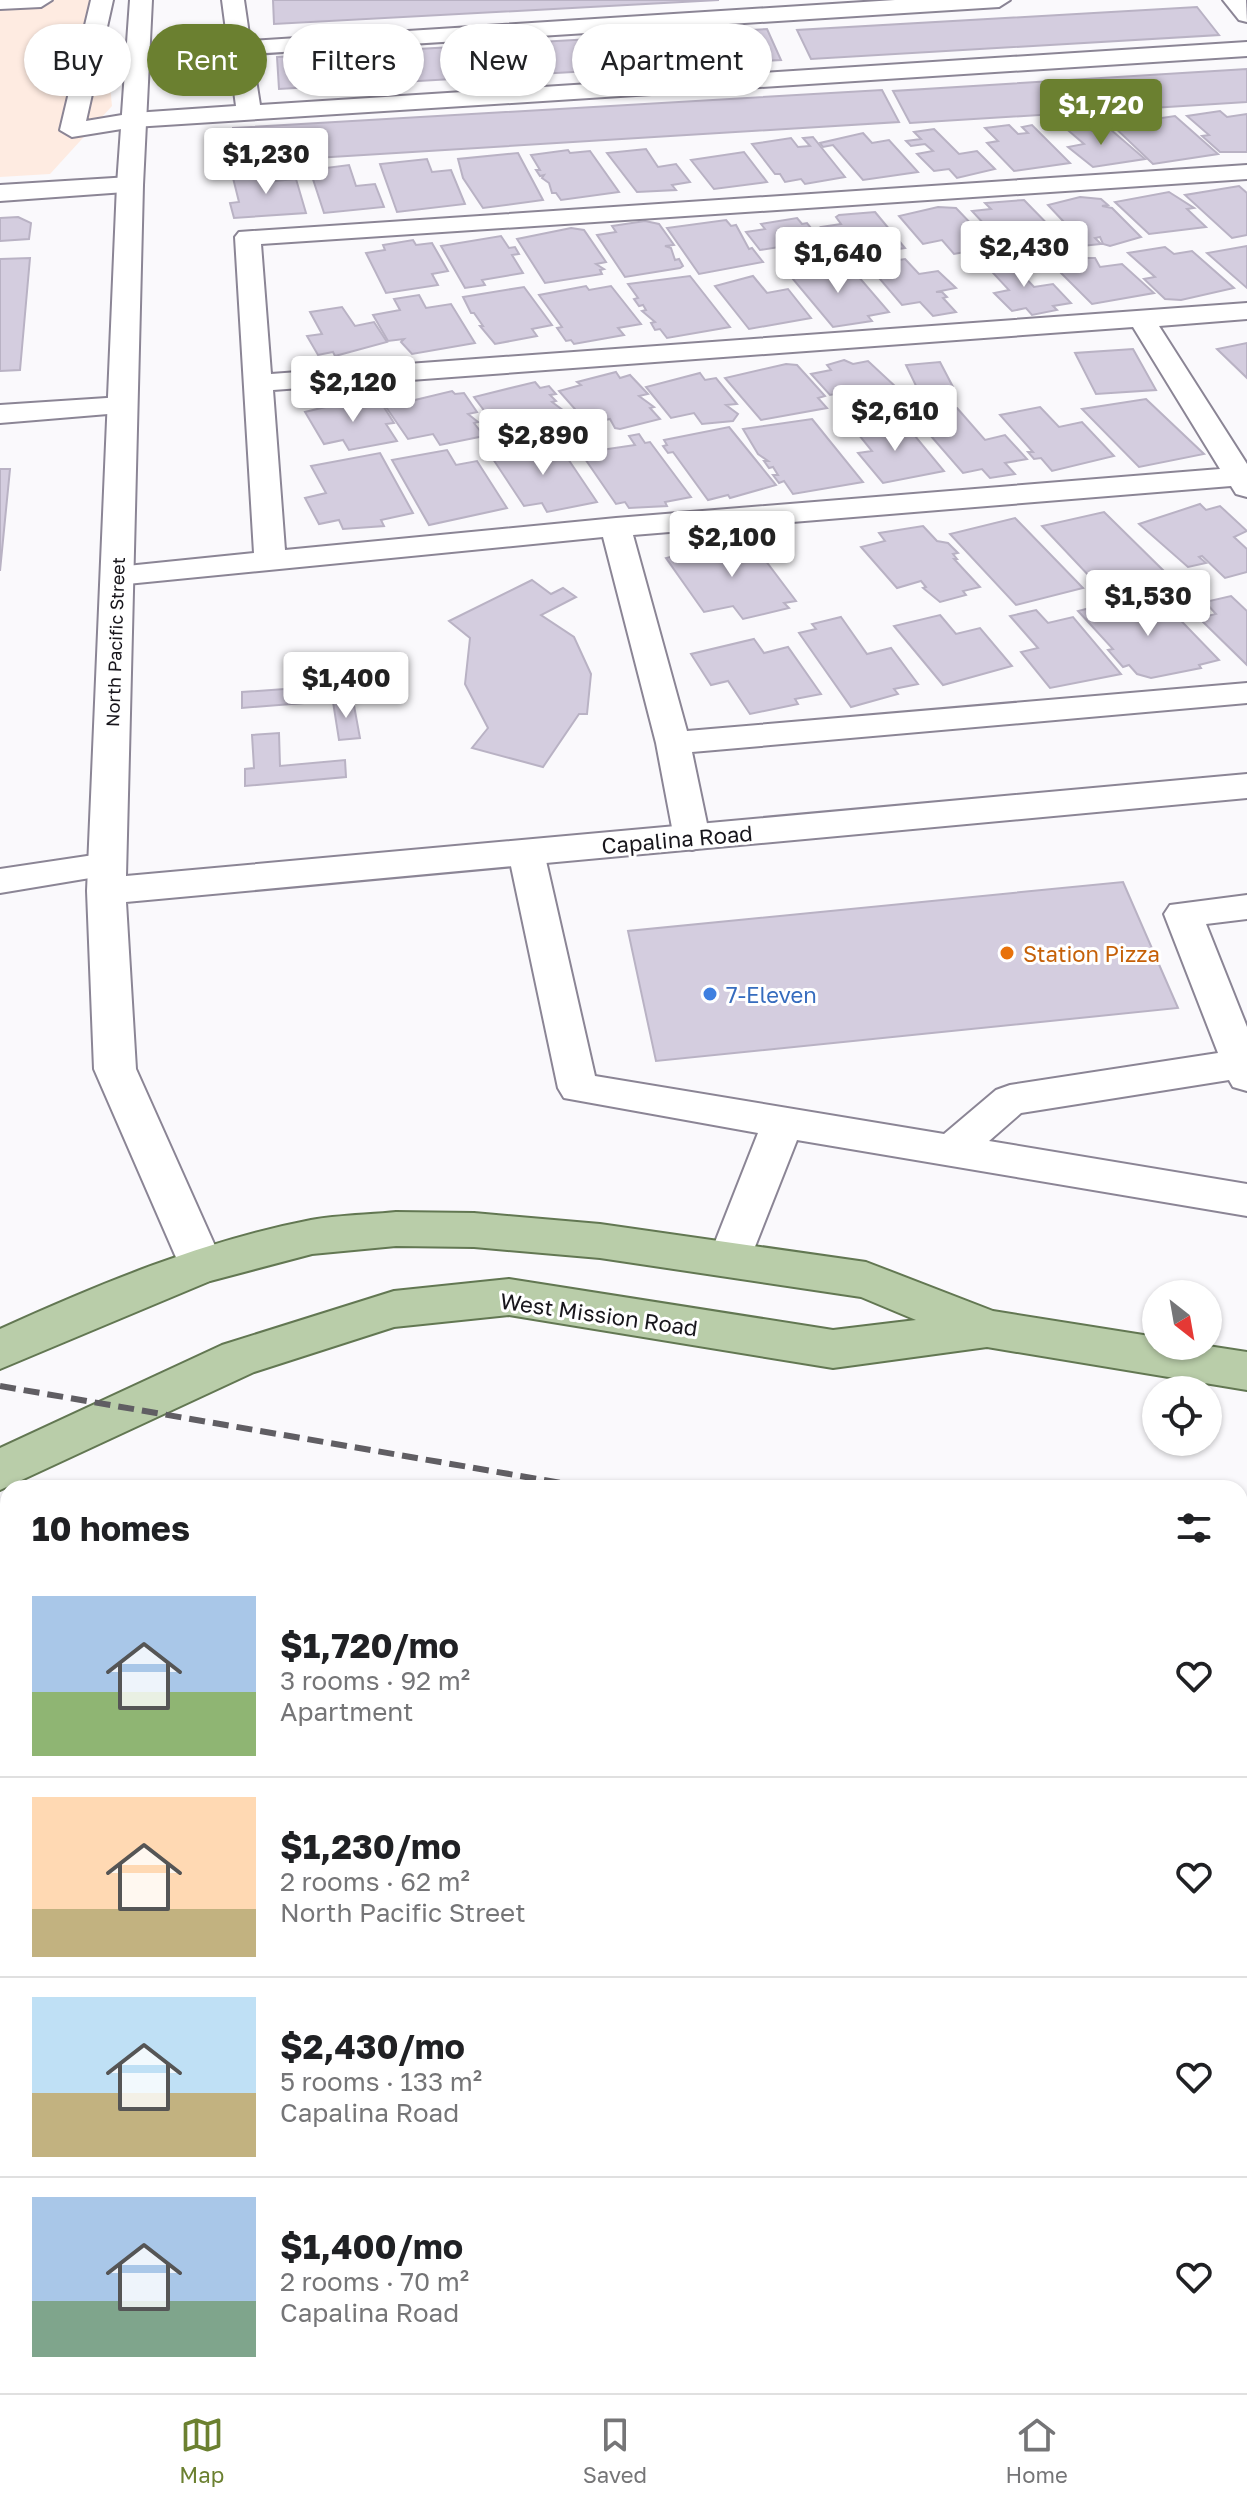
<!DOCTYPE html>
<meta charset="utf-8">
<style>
:root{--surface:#fff;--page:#f2f2f2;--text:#202124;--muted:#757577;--line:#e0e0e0;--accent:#6b8030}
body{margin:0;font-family:"Golos Text",sans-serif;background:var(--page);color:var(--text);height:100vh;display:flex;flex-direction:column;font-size:30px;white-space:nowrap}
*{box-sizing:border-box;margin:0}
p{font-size:26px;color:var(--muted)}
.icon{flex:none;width:44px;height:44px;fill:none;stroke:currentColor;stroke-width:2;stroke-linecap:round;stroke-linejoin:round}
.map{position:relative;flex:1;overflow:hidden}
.sheet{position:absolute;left:0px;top:1480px;width:1248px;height:914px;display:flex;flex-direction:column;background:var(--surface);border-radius:24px 24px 0 0;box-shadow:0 2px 6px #0004}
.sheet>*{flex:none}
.hud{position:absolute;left:24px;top:24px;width:800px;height:72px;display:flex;gap:16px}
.needle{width:52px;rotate:149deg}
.fabs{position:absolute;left:1142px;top:1280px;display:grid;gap:16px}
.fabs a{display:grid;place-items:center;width:80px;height:80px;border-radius:50%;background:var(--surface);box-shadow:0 2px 6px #0004;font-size:40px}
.price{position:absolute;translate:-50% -68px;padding:0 18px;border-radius:8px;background:#fff;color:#222;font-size:26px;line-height:52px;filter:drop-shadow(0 2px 4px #0008)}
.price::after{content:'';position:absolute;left:50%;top:48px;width:24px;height:18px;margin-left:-12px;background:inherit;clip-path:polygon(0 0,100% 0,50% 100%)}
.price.on{background:var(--accent);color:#fff}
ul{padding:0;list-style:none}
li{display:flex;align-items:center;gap:24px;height:200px;padding:0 32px}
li+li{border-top:2px solid var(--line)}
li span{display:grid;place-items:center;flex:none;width:224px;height:160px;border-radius:0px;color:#555}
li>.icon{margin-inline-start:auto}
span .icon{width:96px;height:96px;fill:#fffc;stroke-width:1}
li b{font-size:34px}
h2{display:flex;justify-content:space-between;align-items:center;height:96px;padding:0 32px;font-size:34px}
.chip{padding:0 28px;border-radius:36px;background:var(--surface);box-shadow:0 2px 6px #0004;font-size:28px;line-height:72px}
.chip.on{background:var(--accent);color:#fff}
.dock{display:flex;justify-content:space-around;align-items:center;height:112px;border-top:2px solid var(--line);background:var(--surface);font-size:22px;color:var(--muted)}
.dock a{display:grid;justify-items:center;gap:4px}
.dock .on{color:var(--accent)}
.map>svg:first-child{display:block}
</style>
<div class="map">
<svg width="1247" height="2393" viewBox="0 0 1247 2393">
<rect width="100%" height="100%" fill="#faf9fc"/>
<path fill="#feebe1" d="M0,0h102l10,106 -62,68 -50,3z"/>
<path fill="#d1d6ab" d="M1240,1794l7,1v598h-1140l3,-7h1130z"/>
<g fill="#d4cddf" stroke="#b9b2c4" stroke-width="2">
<path d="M273,0h446l-445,24z"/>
<path d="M1197,7l22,28 -408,24 -14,-29z"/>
<path d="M767,29l14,31 -502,29 -2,-32z"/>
<path d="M1247,69v33l-337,21 -17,-32z"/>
<path d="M882,90l17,32 -666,41v-35z"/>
<path d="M1220,111l7,6 20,-3v38h-27l-18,-16 7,-1 -22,-19z"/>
<path d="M1152,116l3,3 20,-3 43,38 -65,10 -44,-42z"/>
<path d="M1083,123l9,8 18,-2 35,30 -52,8 -25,-20 16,-3 -21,-18z"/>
<path d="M1009,125l9,9 10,-1 -6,-6 10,-2 38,38 -56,8 -27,-28 11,-2 -13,-13z"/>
<path d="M934,129l25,25 18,-3 18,18 -38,9 -8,-9 -15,2 -17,-17 16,-3 -8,-7 -14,2 -5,-5 15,-2 -7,-7z"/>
<path d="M863,133l9,10 17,-3 29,32 -55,8 -30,-35 -10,2 -3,-4z"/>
<path d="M813,137l32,40 -40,7 -4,-5 -16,3 -5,-8h-5l-23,-30 39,-6 7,9 12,-1 -7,-8z"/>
<path d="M646,149l12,18 18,-3 14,18 -18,3 4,5 -39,2 -30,-39z"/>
<path d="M568,150l2,3 20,-2 29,41 -58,8 -5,-7h-4l-3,-10 -7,-5 2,-3 -4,1 -4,-6h4l-9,-15z"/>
<path d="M744,152l23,30 -53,7 -23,-29z"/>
<path d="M518,153l25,47 -60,8 -20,-30 -5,-19z"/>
<path d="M427,159l5,13 19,-2 14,34 -68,8 -17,-48z"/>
<path d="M349,165l7,21 19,-2 9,23 -60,6 -14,-43z"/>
<path d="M272,170l3,11 21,-2 10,34 -72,5 -4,-15 9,-1 -7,-28z"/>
<path d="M1239,186l8,7v42l-15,3 -47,-43z"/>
<path d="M1169,192l25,16 -7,1 19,18 -57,7 -34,-32z"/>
<path d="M1080,197l21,2 7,6 -6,1 10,2 29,29 -31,9 -7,-2 -3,-7 -5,1 6,6 -29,3 -7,-7 14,-2 -31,-33z"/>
<path d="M1024,200l42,43 -56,9 -38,-41 19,-2 -6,-6z"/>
<path d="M938,207l18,1 23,24 -16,3 15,12h-4l2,3 -22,4 -12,-14 -19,4 -24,-28z"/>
<path d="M875,212l30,36 -38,6 4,5 -16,2 -3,-5 -8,1 -23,-30 20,-3 -5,-7 3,-2z"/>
<path d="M18,217l13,6 -2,16 -29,2v-23z"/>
<path d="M797,218l5,6 5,-1 9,11 -5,1 18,22 -38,6 -12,-16 -19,3 -14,-18 19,-3 -4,-5z"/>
<path d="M726,220l5,6 5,-1 13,24 3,-1 11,14 -64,12 -32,-46z"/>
<path d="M645,221l14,3 15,21 -9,1 6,2 4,12 4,-1 4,7 -3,2 -55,9 -28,-42 19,-3 -4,-6z"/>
<path d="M571,228l13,2 22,32 -10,2 8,5 -4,1 2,4 -57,9 -28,-44z"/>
<path d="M501,236l8,12 6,-1 4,7 -7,1 11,18 -41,7 3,5 -20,3 -24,-42z"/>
<path d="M413,240l3,5 16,-2 16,28 -16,3 6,11 -52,8 -20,-40 19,-3 -2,-5z"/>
<path d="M1247,246v42l-40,-35z"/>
<path d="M1165,247l9,7 18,-3 42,37 -53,12 -16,-1 -21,-20 11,-2 -27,-24z"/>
<path d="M1005,256l9,10 8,-1 6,6 -8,1 14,15 19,-3 18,19 -18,3 4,4 -25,5 -6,-7 -14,3 -18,-18 15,-3 -28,-30z"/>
<path d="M30,258l-10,112 -20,1v-112z"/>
<path d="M1084,258h11l5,9 22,-3 32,29 -62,11 -38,-38z"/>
<path d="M905,259l14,15 19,-3 18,17 -20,4h6l5,5 -4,1 13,14 -23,4 -13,-14 -18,3 -34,-40z"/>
<path d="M833,264l11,13 -7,1 21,-2 31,36 -21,4 4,5 -39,6 -46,-55z"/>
<path d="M690,276l40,51 -63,11 -7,-9 -5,1 -4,-7 4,-1 -13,-11 4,-1 -3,-5 -4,1 -5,-7 4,-1 -10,-14z"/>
<path d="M753,276l14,17 21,-4 23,29 -62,11 -34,-43z"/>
<path d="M586,286l3,4 22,-4 30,38 -23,4 6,7 -50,9 -3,-4 -5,1 -9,-13 5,-1 -23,-32z"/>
<path d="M524,287l28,38 -20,4 5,7 -42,8 -15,-18h3l-9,-13h-3l-8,-16z"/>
<path d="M419,295l7,13 25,-4 24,39 -63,11 -11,-12 3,-3 -16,2 -15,-26 27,-5 -6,-11z"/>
<path d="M342,307l13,19 19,-4 13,20 -52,14 -2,-4 -15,3 -11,-19 15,-2 -12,-22z"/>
<path d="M1247,343v35l-30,-29z"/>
<path d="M1133,349l23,41 -60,4 -21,-41z"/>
<path d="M844,360l9,4 15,-3 43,40 -43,10 -18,-20 -20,4 -19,-21 20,-4 -4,-5z"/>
<path d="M940,362l13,25 -35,3 -12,-25z"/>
<path d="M786,364l11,1 28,31 -7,2 9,10 -66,12 -36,-42z"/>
<path d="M616,372l4,6 10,-3 18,19 -9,2 15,11 -4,1 10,11 -40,10 -5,-1 -5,-9 -22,5 -29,-33 22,-6 -4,-3z"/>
<path d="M700,373l5,7 11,-2 21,26 -11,1 12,9 -5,7 -31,3 -8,-11 -23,5 -25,-31z"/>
<path d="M535,382l5,6 9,-2 7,8 -6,1 6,6 -4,1 12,9 -3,1 12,15 -42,10 -9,-13 -24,5 -24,-32z"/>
<path d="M452,391l3,3 9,-1 13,19 -9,2 10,8 -4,1 10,13 -44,9 -7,-11 -25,5 -22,-32z"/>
<path d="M367,397l4,6 9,-2 14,22 -8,1 11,17 -48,9 -6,-10 -19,4 -19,-32z"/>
<path d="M1146,399l58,55 -65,13 -57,-58z"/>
<path d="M1040,407l19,20 23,-5 32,34 -62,15 -11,-13 -7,1 -6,-7h5l-33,-37z"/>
<path d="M957,408l28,32 20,-5 22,24 -22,4 10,11 -25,4 -8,-9 -19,4 -39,-45 18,-4 -10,-11z"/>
<path d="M812,419l51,63 -70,12 -9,-13 -5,2 -6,-8h5l-5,-8 -4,1 -5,-7h4l-10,-7 -15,-25z"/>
<path d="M874,420l8,10 24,-5 38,46 -61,12 -25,-30 14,-2 -22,-27z"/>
<path d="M729,427l47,58 -46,13 -2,-3 -20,5 -35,-48 -5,1 -5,-7 4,-1 -3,-5z"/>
<path d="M639,434l6,9 5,-1 41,55 -26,5 2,4 -38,2 -4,-6 -9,2 -35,-51 54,-8 -6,-9z"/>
<path d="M533,444l3,4 22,-4 39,58 -50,10 -5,-9 -18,3 -35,-53z"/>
<path d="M447,450l9,15 21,-4 30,47 -78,17 -37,-65z"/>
<path d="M380,453l33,60 -32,7 3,6 -41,3 -4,-9 -20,4 -14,-26 21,-5 -15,-27z"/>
<path d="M0,469h10l-10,102z"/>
<path d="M1200,504l6,6 14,-4 27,25 -13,6 13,12v23l-22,6 -23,-22 -3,1 7,6 -18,4 -49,-43z"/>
<path d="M1104,512l69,68 -67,14 -64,-68z"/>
<path d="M1015,518l68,70 -67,17 -66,-71z"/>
<path d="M923,526l14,15 11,2 10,10 -5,1 4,5h-3l26,28 -17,4 3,4 -26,7 -17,-14 3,-1 -5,-6 -24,7 -36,-41 24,-6 -6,-8z"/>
<path d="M738,540h12l46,61 -12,2 5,5 -46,11 -10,-13 -29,6 -38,-54z"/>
<path d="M532,580l19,14 12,-6 13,9 -35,18 33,22 17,37 -4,40h-8l-36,53 -71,-19 16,-20 -23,-44 5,-46 -21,-17z"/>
<path d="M1231,596l16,15v54l-48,-47 17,-4 -11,-12z"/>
<path d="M1132,597l10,11 22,-5 55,57 -20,5 2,3 -50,10 -14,-4 -8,-9 -6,2 -15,-17 5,-1 -35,-38z"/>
<path d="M1036,610l12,13 25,-6 48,57 -71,14 -29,-36 17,-4 -28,-32z"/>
<path d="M940,615l16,19 24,-6 32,38 -69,19 -49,-59z"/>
<path d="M841,617l26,37 24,-6 27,36 -24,5 4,5 -47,13 -52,-74 17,-4 -4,-5z"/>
<path d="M754,639l10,14 24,-6 33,47 -26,5 3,5 -48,10 -22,-33 -17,4 -20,-31z"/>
<path d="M339,685l2,15 -99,8v-16z"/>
<path d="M353,700l7,38 -21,2 -6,-38z"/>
<path d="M279,733l1,33 65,-6 1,17 -101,9v-17l9,-1 -2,-33z"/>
<path d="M1123,882l55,126 -522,53 -28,-130z"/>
</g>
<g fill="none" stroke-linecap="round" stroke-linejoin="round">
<g stroke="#8b8595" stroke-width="4">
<g id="lane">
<path d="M0,0h52l-11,7 -41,2z"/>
<path d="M91,0h22l-27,121 48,-8 102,-7 -14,-106h22l6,41 645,-41h115l-11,7 -747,47 8,51 987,-63v14l-1113,71 -62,10 -12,-7z"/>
<path d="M1223,0h23l1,22 -8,-2z"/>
<path d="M1247,165v14l-986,65 10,130 976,-71v16l-88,7 88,138v33l-11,-3 -5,-8 -598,49 54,196 560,-48v20l-555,49 18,86 -5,8 -13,4 -13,-4 -5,-8 -18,-95 -53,-206 -486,48 -11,-2 -5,-7 5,-7 11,-2 137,-14 -19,-316 4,-5zM1133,327l87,142 -604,49 -331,32 -12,-160z"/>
<path d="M122,397l10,3 4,6 -4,6 -132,11v-18z"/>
<path d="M526,840l13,4 5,8 51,224 349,58 52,-44 14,-5 208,-32 -54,-139 6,-9 77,-10v24l-41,5 41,103v64l-14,-4 -4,-7 -208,33 -32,28 258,43v32l-450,-76 -52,132 -15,5 -15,-5 -7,-12 50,-127 -194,-35 -6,-10 -50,-236 5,-8z"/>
<path d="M107,853l13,4 5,8 -5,8 -120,20v-24z"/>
</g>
</g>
<g stroke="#8b8595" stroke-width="4">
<path id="street" d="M130,177l13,8 -4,6 -139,10v-16z"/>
</g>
<g stroke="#8b8595" stroke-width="4">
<path id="secondary" d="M130,0h22l-9,185 -17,691 1121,-102v24l-1121,104 10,167 88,197 -7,12 -16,6 -16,-6 -91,-209 -7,-178 30,-706z"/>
</g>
<g stroke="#627752" stroke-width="4">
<path id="primary" d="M396,1212l78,1 126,11 266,38 127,49 163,26v9h52l39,6v38l-260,-43 -154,21 -324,-53 -115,12 -140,45 -254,118v-42l222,-103 172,-54 115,-12 324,51 83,-10 -55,-23 -261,-39 -126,-11 -78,-1 -84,8 -102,27 -210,88v-40c99,-45 203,-88 311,-109 27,-5 57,-5 85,-8z"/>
</g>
<g stroke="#8b8a8e" stroke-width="6" stroke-dasharray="5 8" stroke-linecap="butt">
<path d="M0,1608l8,-1"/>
<path d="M1240,1734l7,1"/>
</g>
<use href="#lane" fill="#fff" fill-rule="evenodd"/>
<use href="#street" fill="#fff" fill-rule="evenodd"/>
<use href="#secondary" fill="#fff" fill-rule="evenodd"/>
<use href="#primary" fill="#b9cda9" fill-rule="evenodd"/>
<path stroke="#605e63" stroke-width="6" stroke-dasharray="16 8" stroke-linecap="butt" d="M0,1386l590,102"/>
<path stroke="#605e63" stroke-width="8" stroke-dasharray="21 10" stroke-linecap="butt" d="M1240,1606l7,2"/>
</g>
<circle fill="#e8710a" stroke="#fff" stroke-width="3" cx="1007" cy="953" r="8"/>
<circle fill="#3f7fe0" stroke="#fff" stroke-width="3" cx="710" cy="994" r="8"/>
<g text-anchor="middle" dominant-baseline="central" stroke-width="6" stroke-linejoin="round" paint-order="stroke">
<g font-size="18" fill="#18161c" stroke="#fff">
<text transform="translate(115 642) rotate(-88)">North Pacific Street</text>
</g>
<g font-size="22" fill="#18161c" stroke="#fff">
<text transform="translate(677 839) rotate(-5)">Capalina Road</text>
<text transform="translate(599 1314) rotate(8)">West Mission Road</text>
</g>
<g font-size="22" fill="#c56008" stroke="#fff" text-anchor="start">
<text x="1023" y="953">Station Pizza</text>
</g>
<g font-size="22" fill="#366cbe" stroke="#fff" text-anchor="start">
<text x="726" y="994">7-Eleven</text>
</g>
</g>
</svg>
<div class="fabs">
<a><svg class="needle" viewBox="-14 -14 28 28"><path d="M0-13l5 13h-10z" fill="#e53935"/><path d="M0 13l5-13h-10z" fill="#757577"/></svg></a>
<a><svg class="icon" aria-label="locate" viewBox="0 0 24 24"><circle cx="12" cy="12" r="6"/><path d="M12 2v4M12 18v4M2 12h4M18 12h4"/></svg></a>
</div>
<b class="price on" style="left:1101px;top:147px">$1,720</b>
<b class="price" style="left:266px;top:196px">$1,230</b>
<b class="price" style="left:1024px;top:289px">$2,430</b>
<b class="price" style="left:838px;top:295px">$1,640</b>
<b class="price" style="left:353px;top:424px">$2,120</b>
<b class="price" style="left:895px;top:453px">$2,610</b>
<b class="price" style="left:543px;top:477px">$2,890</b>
<b class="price" style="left:732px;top:579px">$2,100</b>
<b class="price" style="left:1148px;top:638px">$1,530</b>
<b class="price" style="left:346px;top:720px">$1,400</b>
<div class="hud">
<a class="chip">Buy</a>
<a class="chip on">Rent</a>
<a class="chip">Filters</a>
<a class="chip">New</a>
<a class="chip">Apartment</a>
</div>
<section class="sheet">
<h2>10 homes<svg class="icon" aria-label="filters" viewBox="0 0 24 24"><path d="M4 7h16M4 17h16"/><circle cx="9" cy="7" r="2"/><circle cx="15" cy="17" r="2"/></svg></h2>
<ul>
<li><span style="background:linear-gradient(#a9c7e8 60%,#8fb573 0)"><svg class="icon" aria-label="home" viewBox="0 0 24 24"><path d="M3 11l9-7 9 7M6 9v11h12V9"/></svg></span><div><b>$1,720/mo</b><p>3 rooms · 92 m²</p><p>Apartment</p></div><svg class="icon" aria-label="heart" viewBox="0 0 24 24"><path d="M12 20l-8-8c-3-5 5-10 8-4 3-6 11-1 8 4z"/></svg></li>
<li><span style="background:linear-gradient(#ffd9b3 70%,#c2b280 0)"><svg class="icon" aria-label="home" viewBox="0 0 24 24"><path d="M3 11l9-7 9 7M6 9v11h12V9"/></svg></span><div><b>$1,230/mo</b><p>2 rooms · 62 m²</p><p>North Pacific Street</p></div><svg class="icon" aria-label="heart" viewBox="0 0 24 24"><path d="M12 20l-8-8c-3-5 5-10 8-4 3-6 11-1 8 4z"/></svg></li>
<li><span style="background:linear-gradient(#bfe0f5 60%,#c2b280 0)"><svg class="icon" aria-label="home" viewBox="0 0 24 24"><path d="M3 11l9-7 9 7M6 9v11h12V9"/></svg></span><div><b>$2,430/mo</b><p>5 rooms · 133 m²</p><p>Capalina Road</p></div><svg class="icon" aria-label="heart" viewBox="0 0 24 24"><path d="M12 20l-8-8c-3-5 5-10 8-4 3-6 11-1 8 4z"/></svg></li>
<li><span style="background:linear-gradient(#a9c7e8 65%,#7fa58c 0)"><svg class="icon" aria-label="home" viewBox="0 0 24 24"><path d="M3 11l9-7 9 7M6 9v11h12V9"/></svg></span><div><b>$1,400/mo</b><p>2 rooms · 70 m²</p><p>Capalina Road</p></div><svg class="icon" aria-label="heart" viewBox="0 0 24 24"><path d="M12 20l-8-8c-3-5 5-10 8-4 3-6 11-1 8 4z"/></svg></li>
</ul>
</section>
</div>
<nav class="dock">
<a class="on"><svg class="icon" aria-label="map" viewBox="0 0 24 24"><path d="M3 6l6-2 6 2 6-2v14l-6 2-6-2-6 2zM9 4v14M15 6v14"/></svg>Map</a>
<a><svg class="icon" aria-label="saved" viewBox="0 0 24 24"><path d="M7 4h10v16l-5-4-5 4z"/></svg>Saved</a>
<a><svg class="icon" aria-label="home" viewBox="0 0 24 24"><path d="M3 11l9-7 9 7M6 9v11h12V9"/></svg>Home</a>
</nav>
